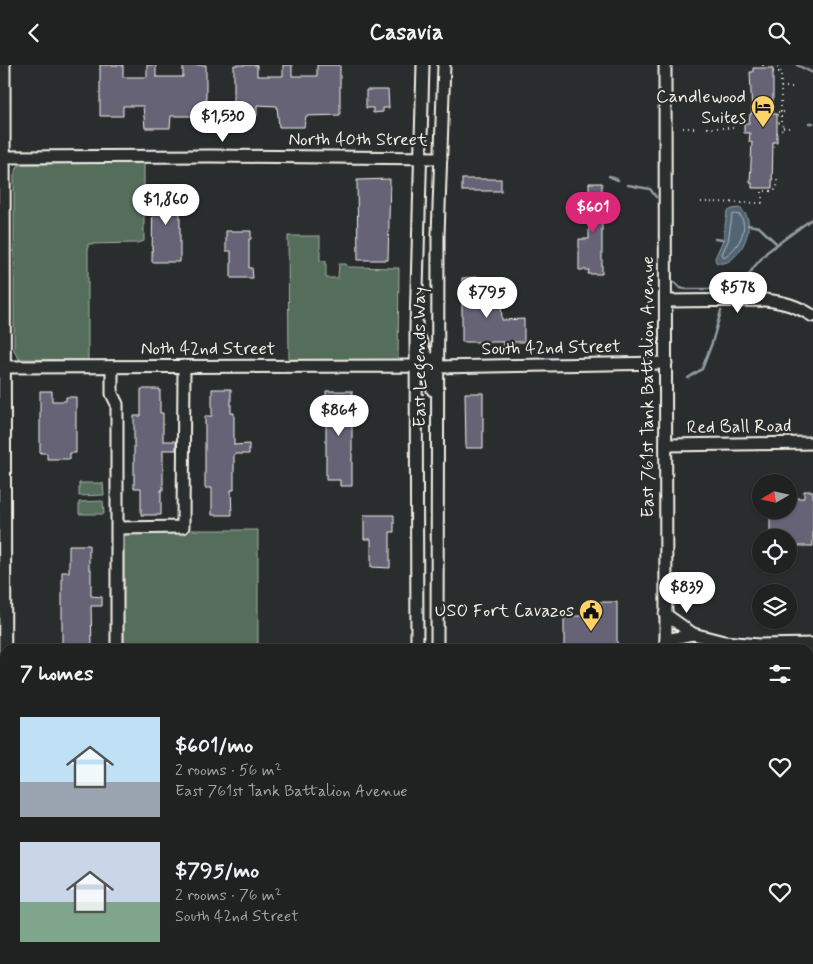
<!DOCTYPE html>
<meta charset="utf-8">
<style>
:root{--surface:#202222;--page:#282a2a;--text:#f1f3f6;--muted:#a2a4a5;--line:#3d3f40;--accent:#db2777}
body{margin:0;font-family:Mynerve,sans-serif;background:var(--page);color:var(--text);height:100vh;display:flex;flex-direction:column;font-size:19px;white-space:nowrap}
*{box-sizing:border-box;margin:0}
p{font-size:16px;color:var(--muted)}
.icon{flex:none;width:28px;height:28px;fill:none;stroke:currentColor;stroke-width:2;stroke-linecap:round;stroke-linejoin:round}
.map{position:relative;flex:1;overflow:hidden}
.details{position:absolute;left:0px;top:579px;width:814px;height:321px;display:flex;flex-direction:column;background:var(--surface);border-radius:15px 15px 0 0;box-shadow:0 1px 4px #0004,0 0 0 1px var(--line)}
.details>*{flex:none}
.needle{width:32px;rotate:261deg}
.buttons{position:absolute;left:752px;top:409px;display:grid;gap:10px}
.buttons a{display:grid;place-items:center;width:45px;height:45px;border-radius:50%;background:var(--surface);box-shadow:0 1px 4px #0004,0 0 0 1px var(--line);font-size:25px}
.price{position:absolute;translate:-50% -42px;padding:0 11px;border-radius:18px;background:#fff;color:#222;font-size:16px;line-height:32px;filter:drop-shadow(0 1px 2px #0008)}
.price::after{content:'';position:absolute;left:50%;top:30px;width:15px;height:11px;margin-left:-8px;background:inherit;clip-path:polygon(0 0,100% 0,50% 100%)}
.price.on{background:var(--accent);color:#fff}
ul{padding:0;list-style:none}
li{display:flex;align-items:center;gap:15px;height:125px;padding:0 20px}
li span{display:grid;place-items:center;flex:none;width:140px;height:100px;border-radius:0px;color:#555}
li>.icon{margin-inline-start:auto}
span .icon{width:60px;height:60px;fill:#fffc;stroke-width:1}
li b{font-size:21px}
h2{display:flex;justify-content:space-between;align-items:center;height:60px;padding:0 20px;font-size:21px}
header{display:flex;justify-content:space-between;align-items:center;height:65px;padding:0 20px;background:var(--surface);font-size:22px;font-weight:700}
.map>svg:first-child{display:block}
</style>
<header><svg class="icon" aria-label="back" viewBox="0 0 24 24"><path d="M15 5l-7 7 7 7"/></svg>Casavia<svg class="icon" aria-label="search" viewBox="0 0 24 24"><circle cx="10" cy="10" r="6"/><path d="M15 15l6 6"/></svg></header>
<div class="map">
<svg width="813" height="899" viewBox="0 0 813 899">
<rect width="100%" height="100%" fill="#2a2d2e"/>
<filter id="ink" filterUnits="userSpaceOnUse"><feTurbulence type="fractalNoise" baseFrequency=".02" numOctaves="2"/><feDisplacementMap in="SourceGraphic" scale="10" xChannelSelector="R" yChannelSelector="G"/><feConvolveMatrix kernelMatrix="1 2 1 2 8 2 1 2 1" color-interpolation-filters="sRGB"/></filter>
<g filter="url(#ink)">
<g fill="#556e5c" stroke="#a4b0a2">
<path d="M144,98v78l-7,2 -49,1v116l-69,-1 -5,-9v-175l4,-9 6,-2z"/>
<path d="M288,171h32v25h6v17h12l1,-14h7l2,3 51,1 -1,92h-109z"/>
<path d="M79,418h24l1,12 -25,1z"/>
<path d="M103,436l1,13h-25v-12z"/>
<path d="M134,465h124v119h-138l2,-112z"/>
</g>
<path fill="#516574" stroke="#929da2" d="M739,143c24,12 -3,64 -23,54l-1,-4 8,-18 4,-28 5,-3z"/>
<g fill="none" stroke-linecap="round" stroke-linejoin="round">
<path stroke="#b3b9ba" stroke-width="1" d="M734,149l6,1c10,14 -3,35 -16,42l-2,-3 6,-13 4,-25z"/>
<g stroke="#929da2" stroke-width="2.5">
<path d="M797,0l16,8"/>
<path d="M809,58h4"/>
<path d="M609,111l9,4"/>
<path d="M628,120l22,4 6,8"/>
<path d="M748,160l11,2 18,17"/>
<path d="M715,174l8,1"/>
<path d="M674,217l6,6 6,1h36"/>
<path d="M736,229l18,-27 13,-15 46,-34"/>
<path d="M688,313l14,-9 10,-26 9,-32"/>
</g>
</g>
<g fill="#666477" stroke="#f4f1e8">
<path d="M100,0h23v12h24v-12h9v12h27v-12h23v51h-35l-1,12h-25l-2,-22h-20v10h-23z"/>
<path d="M234,0h23v11h26v-11h9v11h25v-11h23v50l-34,1 -2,11h-25l-2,-21 -20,-1v11h-23z"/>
<path d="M753,3h20v46h4v28h-4l-1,46h-20v-5h-2l2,-41h-3l1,-9h-6v-10h5l1,-9h2l-2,-42h3z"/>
<path d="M366,25h22l1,18h-6v4l-10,1v-5h-7z"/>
<path d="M390,114l-2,81h-30l-1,-80z"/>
<rect x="462" y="114" width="39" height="12"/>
<path d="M589,118h13v91h-14l1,-4h-10v-31h10z"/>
<path d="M153,122h12v5h15v70h-28z"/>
<path d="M226,166h25v8h-2v29h3l1,10h-22v-27h-5z"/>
<path d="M478,212l1,25h22l1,18 22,-1v23h-10v5h-11v-5h-41v-64z"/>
<path d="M141,324h19v24h3v28h13v9h-13v40h-2v25h-20v-27h-7v-72h7z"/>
<path d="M212,324h19v24h3v32l15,-1v10h-15v36h-3l1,25h-20v-27h-7v-72h7z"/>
<path d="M40,326h12v10h14v-4h10v56h-6v6h-23v-6h-7z"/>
<path d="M326,326h26v95h-12v-6h-14z"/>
<path d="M465,328h18v55h-17z"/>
<path d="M804,426h9v55h-24v-9h-19v-27h19v-12h15z"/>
<path d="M364,450h30v17h-4v36l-19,-1v-28h-7z"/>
<path d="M69,480h20v24h2v27l11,1v9h-11l1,41h-3v2h-20v-5h-7v-72h7z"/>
<path d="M592,537h25v47h-53v-33h28z"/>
</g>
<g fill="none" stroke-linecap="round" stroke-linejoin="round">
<g stroke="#f4f1e8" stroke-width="15">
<g id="minor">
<path d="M4,0l1,788"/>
<path d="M665,0l1,584"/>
<path d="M4,92l207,-1 230,2"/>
<path d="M666,236l99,-1c19,2 32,6 48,16"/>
<path d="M420,274c4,12 6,20 17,28"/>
<path d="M0,302l417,-1c12,5 13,13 16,24"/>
<path d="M112,302v27l5,10v245"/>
<path d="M437,302l229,-4"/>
<path d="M666,380l147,-2"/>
<path d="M118,463l65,-1 1,-161"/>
<path d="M665,549l28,20"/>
<path d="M666,575l27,-6 31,8 35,3 54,-1"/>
<path d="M417,584l-1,-322 7,-262"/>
<path d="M437,584l1,-414 6,-170"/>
<path d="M809,587h4"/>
<path d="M809,613h4"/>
<path d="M809,697h4"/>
<path d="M809,719h4"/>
<path d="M809,789h4"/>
<path d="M0,800h5"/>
<path d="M809,806h4"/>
<path d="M242,895v4"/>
<path d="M666,895v4"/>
<path d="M4,899l1,-61"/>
<path d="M417,899v-4"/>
<path d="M438,899v-4"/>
</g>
</g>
<g stroke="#f4f1e8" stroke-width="2" stroke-dasharray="1 4" stroke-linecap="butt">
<path d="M763,0v3"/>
<path d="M773,0l6,3 2,5v50"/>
<path d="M773,7h8"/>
<path d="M781,22h11"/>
<path d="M773,47h14"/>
<path d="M683,63h14"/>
<path d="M707,63h28"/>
<path d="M783,63h9"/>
<path d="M777,68l5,-3 1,-3 -2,-4h-4"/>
<path d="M701,137l62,1"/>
<path d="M762,138v-12h12l3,-3v-8h-4"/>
</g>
<use href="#minor" stroke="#2a2d2e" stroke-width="11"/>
</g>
</g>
<defs>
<g id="hotel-pin" transform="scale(1.25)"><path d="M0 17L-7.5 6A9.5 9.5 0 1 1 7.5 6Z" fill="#ffd166" stroke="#2a2d2e"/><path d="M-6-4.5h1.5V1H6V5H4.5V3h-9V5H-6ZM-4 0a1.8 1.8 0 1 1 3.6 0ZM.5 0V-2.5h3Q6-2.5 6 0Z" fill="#111"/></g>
<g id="civic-pin" transform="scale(1.25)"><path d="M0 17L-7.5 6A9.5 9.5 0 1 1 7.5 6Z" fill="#ffd166" stroke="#2a2d2e"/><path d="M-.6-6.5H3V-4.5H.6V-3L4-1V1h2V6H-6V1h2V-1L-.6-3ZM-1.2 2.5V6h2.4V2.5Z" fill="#111"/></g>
</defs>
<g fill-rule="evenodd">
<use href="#hotel-pin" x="763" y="42"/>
<use href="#civic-pin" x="591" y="546"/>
</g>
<g text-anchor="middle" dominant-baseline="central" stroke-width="4.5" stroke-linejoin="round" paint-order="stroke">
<g font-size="18" fill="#f4f1e8" stroke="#2a2d2e" text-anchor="end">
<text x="746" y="32">Candlewood<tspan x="746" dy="21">Suites</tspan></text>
<text x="574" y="546">USO Fort Cavazos</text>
</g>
<g font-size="18" fill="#f4f1e8" stroke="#2a2d2e">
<text x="358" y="75">North 40th Street</text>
<text transform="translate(551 283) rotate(-1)">South 42nd Street</text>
<text x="208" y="284">Noth 42nd Street</text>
<text transform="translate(420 292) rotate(-90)">East Legends Way</text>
<text transform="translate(648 322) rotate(-90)">East 761st Tank Battalion Avenue</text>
<text transform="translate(739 362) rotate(-1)">Red Ball Road</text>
</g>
</g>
</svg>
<div class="buttons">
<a><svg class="needle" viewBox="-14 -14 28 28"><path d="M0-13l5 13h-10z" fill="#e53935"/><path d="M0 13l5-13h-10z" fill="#a2a4a5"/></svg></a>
<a><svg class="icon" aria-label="locate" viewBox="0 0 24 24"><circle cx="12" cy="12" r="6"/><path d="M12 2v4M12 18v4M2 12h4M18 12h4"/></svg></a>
<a><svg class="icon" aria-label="layers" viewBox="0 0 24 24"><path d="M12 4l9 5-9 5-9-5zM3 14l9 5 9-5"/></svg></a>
</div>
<b class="price" style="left:223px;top:78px">$1,530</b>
<b class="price" style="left:166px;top:161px">$1,860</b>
<b class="price on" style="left:593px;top:169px">$601</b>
<b class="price" style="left:738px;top:249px">$578</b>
<b class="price" style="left:487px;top:254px">$795</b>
<b class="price" style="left:339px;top:372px">$864</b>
<b class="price" style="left:687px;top:549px">$839</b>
<section class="details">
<h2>7 homes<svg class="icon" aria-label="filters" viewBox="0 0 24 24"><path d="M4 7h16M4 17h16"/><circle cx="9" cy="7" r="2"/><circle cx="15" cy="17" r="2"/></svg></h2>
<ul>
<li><span style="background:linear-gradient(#bfe0f5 65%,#9aa5b1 0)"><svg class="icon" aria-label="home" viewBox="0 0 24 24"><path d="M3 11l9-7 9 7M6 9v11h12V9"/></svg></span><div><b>$601/mo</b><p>2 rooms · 56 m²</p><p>East 761st Tank Battalion Avenue</p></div><svg class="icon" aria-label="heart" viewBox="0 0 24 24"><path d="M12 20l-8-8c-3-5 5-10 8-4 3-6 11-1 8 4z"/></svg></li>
<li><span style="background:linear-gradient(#c9d6e8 60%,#7fa58c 0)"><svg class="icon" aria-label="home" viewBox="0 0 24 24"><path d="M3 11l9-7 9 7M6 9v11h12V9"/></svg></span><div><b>$795/mo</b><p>2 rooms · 76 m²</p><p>South 42nd Street</p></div><svg class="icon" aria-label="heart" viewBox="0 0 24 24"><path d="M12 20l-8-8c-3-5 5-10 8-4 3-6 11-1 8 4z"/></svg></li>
</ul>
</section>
</div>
